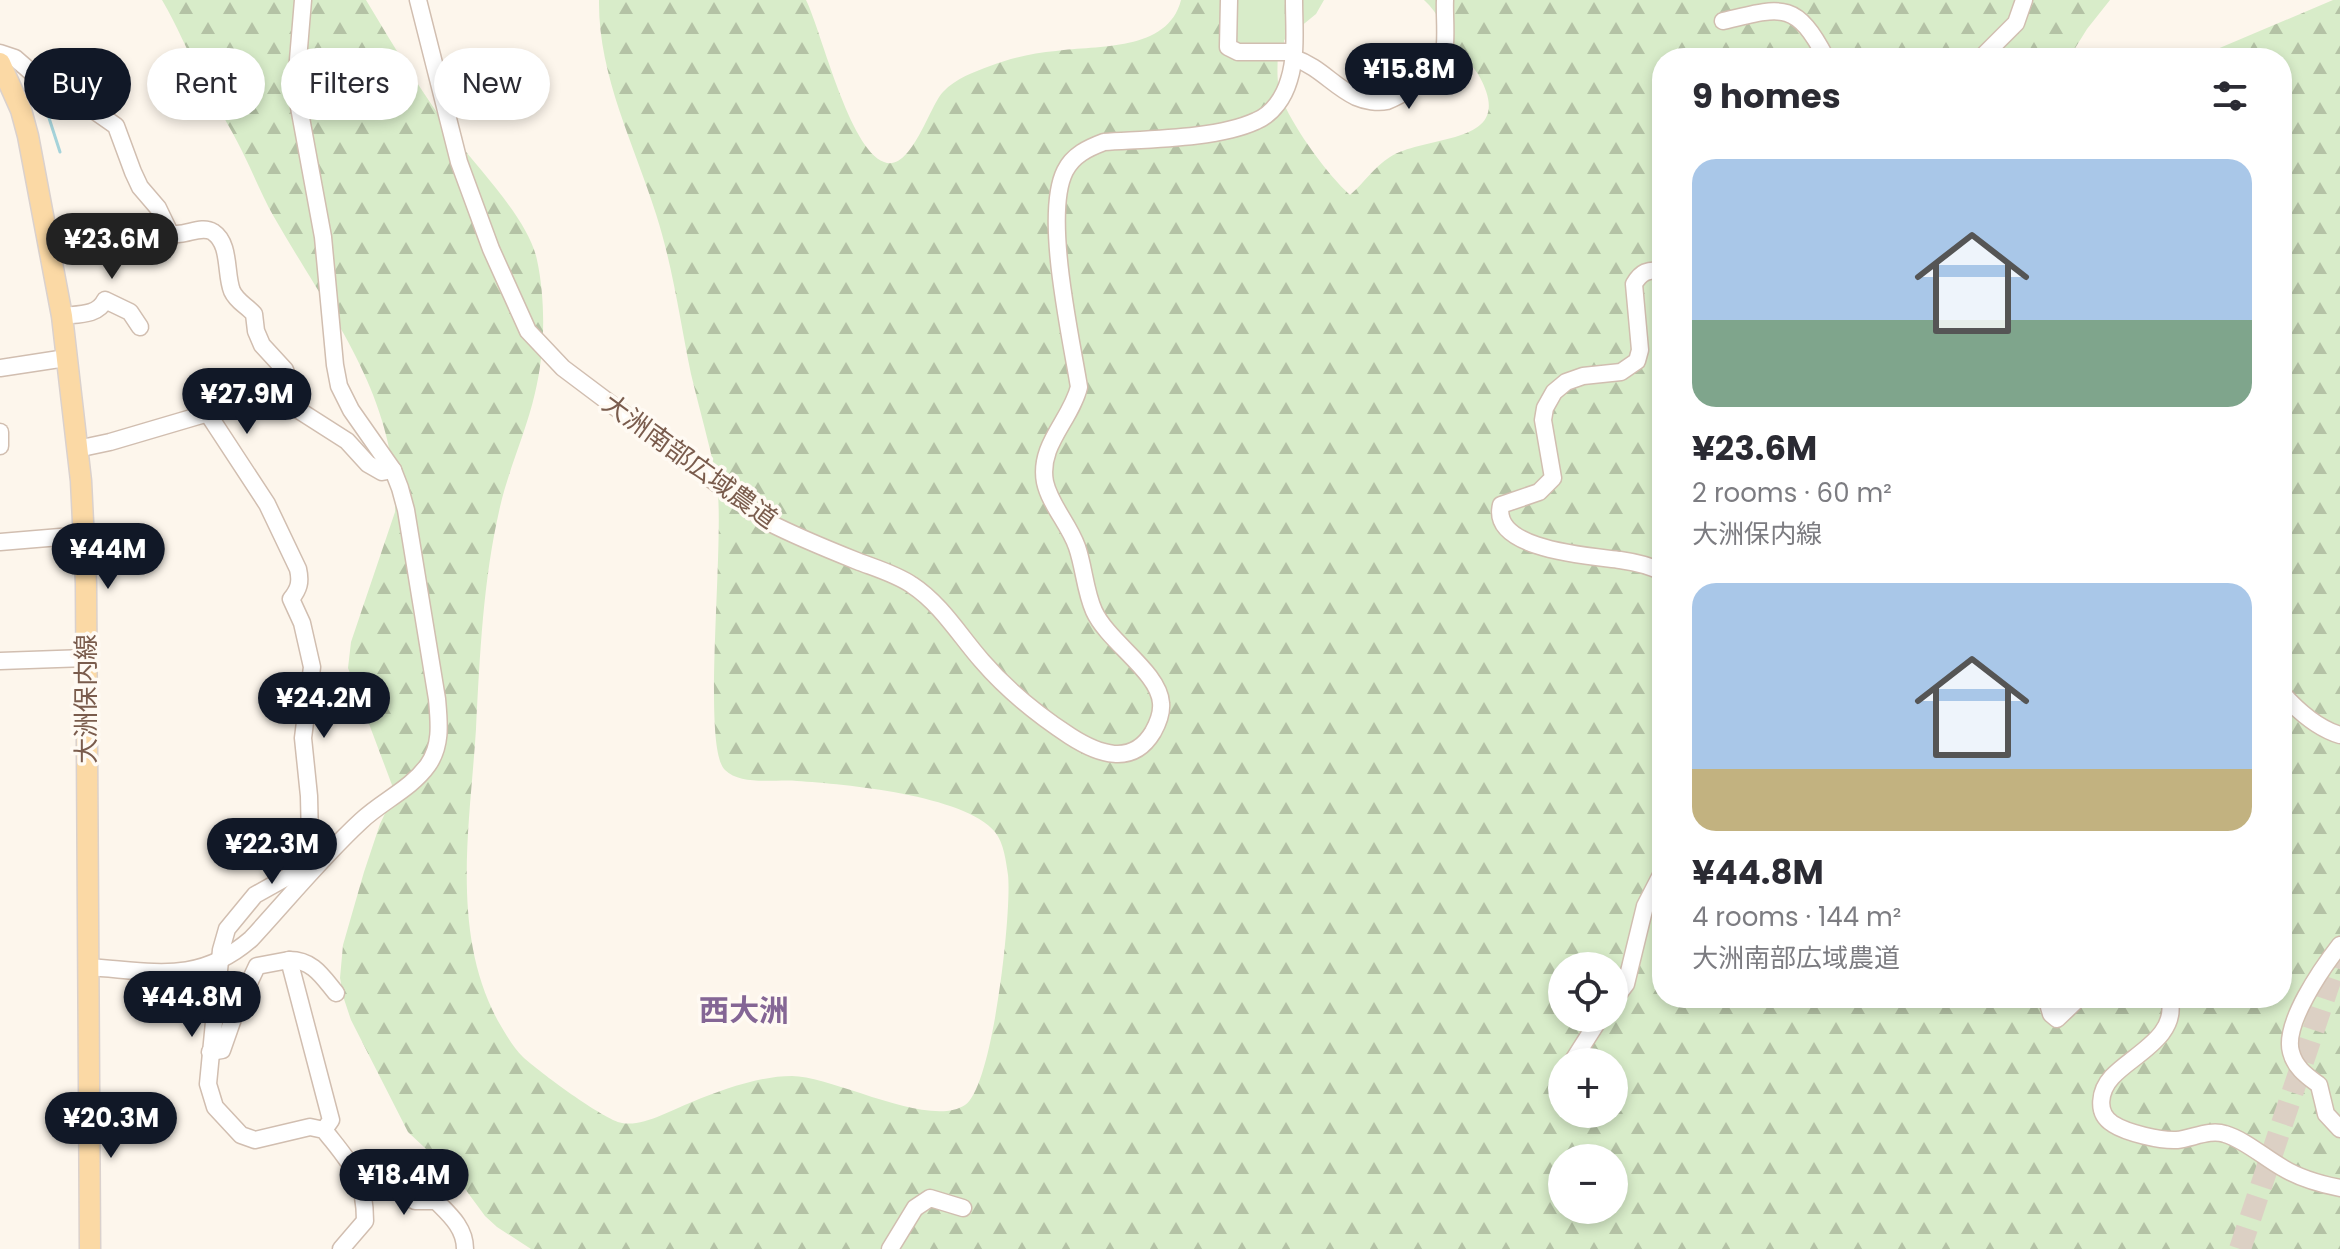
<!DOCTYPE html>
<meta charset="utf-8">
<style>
:root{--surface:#fff;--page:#f7f7f7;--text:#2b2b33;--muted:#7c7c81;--accent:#111827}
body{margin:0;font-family:Poppins,"Noto Sans JP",sans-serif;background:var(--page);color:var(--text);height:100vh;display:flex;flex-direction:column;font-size:30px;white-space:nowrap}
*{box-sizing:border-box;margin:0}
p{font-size:26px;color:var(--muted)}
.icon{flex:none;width:44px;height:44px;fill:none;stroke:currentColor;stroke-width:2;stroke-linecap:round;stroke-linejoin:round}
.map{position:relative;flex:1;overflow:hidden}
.side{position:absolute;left:1652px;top:48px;width:640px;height:960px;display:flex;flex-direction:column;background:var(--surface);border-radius:32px;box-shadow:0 4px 12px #0003}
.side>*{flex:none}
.top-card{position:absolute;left:24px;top:48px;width:760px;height:72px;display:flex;gap:16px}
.fabs{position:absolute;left:1548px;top:952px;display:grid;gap:16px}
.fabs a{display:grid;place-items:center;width:80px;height:80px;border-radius:50%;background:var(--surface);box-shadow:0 4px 12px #0003;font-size:40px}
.price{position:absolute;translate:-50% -68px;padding:0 18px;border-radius:28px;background:var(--accent);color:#fff;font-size:26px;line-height:52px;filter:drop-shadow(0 2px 4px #0008)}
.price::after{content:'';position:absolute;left:50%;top:48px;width:24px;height:18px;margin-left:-12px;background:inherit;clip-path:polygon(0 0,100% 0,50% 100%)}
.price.selected{background:#222;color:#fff}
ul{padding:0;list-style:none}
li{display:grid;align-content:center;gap:16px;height:424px;padding:0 40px}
li span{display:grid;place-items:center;height:248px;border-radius:24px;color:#555}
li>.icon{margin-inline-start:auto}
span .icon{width:144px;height:144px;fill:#fffc;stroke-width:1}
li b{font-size:34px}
h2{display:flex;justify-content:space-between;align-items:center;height:96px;padding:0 40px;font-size:34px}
.chip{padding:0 28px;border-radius:36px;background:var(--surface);box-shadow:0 4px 12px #0003;font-size:28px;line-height:72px}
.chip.selected{background:var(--accent);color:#fff}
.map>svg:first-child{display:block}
</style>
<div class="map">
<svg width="2340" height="1249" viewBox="0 0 2340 1249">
<defs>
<pattern id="forest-firs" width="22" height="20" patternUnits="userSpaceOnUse" patternTransform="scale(2)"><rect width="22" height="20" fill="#d8ecc9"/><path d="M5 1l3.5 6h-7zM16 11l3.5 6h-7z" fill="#b4c2a5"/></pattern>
</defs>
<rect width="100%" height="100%" fill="#fdf6ec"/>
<path fill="url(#forest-firs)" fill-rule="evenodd" d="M162,0h204c28,47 57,94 89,138 25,33 74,82 82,122 9,42 8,92 -2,133 -9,39 -26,75 -35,114 -17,73 -20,147 -24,222 -6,96 -26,203 22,292 7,12 15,26 25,36 15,14 81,63 99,66 21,4 49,-13 70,-21 30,-12 67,-26 100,-26 41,0 137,53 173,29 28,-18 47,-194 43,-230 -2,-13 -4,-32 -13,-43 -30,-37 -151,-48 -198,-51 -21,-2 -56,5 -72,-11 -25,-24 2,-241 -9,-294 -7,-34 -17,-68 -25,-102 -11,-53 -18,-107 -35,-160 -22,-70 -58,-139 -57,-214h207c16,33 43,149 78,162 27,11 46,-57 59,-70 13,-14 31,-20 47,-26 21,-8 43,-13 66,-15 41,-6 112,1 125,-51h143l-8,14 -38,31c0,19 -3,39 5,57 13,29 44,72 67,93 14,-12 24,-28 40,-38 39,-24 130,-10 88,-83 -6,-9 -14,-16 -20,-24 -12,-16 -19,-37 -34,-50h686l-23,29 -18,29h-407v940h620v-940h-86l137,-58h7v1249h-1809l-34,-22 -12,-11 -28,-38 -49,-46 -57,-112 -7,-21 -4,-21 3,-33 21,-73 16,-48 9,-19 3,-20 -44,-117 3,-26 44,-130c3,-116 -67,-200 -121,-295 -12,-21 -21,-44 -32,-66 -12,-25 -28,-49 -41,-74 -14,-26 -24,-52 -39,-77zM1562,966h52v52h-52zM1562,1062h52v52h-52zM1562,1158h52v52h-52z"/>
<path fill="#d8ecc9" d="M1233,0h52l-1,43 -6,2 -44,-2z"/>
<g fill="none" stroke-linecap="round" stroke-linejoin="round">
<path stroke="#a5d3da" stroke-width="3" d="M39,87l21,65"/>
<path stroke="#dcd0c4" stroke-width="22" stroke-dasharray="22 11" stroke-linecap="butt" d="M2240,1249l100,-298"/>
<g stroke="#d1beb0" stroke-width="19">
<g id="minor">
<path d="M418,0l41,162 32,87 37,82 35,37 205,154c29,15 59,27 89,39 18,7 39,13 55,24 29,19 48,51 70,76 25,29 56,54 88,75 28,18 62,31 83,-4 5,-9 9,-19 8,-29 -2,-31 -53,-61 -67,-92 -9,-20 -10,-44 -17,-64 -8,-23 -27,-42 -32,-65 -7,-37 26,-62 34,-95 -8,-50 -36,-172 -14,-216 8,-16 23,-23 39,-29 44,-3 113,-3 152,-21 17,-7 28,-24 33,-41 8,-25 5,-54 5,-80"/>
<path d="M1229,0l-1,47 10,5h55"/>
<path d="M1723,21c58,-14 73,-21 103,37"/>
<path d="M0,53l15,5 31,27 16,-2 24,22 30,21 17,46 7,15 18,21 12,25c14,5 30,-9 43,-1 18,12 12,42 19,59 5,11 14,14 22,23l2,17 6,14 23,25 15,41 47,30 21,23 14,8 11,-2"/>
<path d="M1294,58c26,9 39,28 62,39 9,4 22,6 31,4 11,-4 45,-24 52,-34 10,-16 5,-48 6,-67"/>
<path d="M1981,58l35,-35 8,-23"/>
<path d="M1662,271c-14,-2 -21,1 -28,13l6,66 -3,11 -16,11 -38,4 -17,6 -12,10 -9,16 -2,12 10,58 -14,14 -38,13c-11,45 90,51 119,55 14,2 29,5 42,12"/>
<path d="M62,316c15,-2 36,0 43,-16l25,12 10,15"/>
<path d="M0,368l66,-10"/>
<path d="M0,432v14"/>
<path d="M77,449l33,-7 95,-28 5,3 57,87 31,65c3,13 1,20 -7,30l11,24 10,44 -9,71 6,58 1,44 -7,17 -14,19 -34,19 -28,34 -6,21 -13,134 7,23 26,28 14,5 55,-13 14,3c26,33 41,46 41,91l-24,28"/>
<path d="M0,542l84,-7"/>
<path d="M0,661l86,-3"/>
<path d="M2282,693c16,18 35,35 58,42"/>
<path d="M2340,945c-18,23 -57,79 -49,107 4,16 16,24 28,33l7,29 14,15"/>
<path d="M289,960c24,0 33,16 47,33"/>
<path d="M88,967c65,4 110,18 163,-28 36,-39 71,-82 110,-118 21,-20 50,-32 67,-56 14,-20 11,-43 9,-66l-31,-189 -6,-22 -7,-18 -42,-60 -12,-24 -4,-21 -12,-128 -24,-130 -2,-35 6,-72"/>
<path d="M2052,998l-3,9 2,7 6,5 22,-21"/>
<path d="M2169,998c11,38 -37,57 -57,79 -12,13 -17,36 1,47 14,9 48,17 64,16 16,-2 33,-11 48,-6 20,6 40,24 58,34 18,11 37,16 57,20"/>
<path d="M1614,1000l12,-16 19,-78 17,-33"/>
<path d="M210,1052l12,-2 13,-37 22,-47 32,-6 42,160 -7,10"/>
<path d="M1572,1062l28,-44"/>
<path d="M358,1173l32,8 25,20h21c14,14 29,27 29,48"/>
<path d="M890,1249l25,-41 15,-10 33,10"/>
</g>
</g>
<g stroke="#dad1cd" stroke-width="23">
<path id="major" d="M0,63l21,47 7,26 34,180 19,165 5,102 4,666"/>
</g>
<use href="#minor" stroke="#fff" stroke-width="16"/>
<use href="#major" stroke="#fbd9a5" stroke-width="20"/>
</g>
<g text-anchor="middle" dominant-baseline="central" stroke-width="7" stroke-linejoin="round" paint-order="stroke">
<g font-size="26" fill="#7a5c4d" stroke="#fffaf3">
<text transform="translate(690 461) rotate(36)">大洲南部広域農道</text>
<text transform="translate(86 699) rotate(-90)">大洲保内線</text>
</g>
<g font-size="30" font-weight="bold" fill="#846695" stroke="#fffaf3">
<text x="744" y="1010">西大洲</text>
</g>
</g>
</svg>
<div class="fabs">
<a><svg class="icon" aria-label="locate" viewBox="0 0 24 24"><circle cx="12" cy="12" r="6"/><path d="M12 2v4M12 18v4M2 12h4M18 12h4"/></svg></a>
<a>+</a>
<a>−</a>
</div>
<b class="price" style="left:1409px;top:111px">¥15.8M</b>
<b class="price selected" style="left:112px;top:281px">¥23.6M</b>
<b class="price" style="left:247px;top:436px">¥27.9M</b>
<b class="price" style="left:108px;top:591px">¥44M</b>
<b class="price" style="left:324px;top:740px">¥24.2M</b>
<b class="price" style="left:272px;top:886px">¥22.3M</b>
<b class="price" style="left:192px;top:1039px">¥44.8M</b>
<b class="price" style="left:111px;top:1160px">¥20.3M</b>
<b class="price" style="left:404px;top:1217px">¥18.4M</b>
<div class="top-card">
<a class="chip selected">Buy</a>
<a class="chip">Rent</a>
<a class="chip">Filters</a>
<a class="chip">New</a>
</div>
<section class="side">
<h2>9 homes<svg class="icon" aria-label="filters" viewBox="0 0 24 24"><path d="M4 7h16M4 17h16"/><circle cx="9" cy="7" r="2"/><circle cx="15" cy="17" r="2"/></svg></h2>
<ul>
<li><span style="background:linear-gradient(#a9c7e8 65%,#7fa58c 0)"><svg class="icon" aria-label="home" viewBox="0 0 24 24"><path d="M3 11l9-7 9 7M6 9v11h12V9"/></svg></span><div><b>¥23.6M</b><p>2 rooms · 60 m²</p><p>大洲保内線</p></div></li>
<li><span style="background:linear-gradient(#a9c7e8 75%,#c2b280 0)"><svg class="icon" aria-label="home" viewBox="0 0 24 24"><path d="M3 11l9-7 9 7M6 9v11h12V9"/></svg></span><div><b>¥44.8M</b><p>4 rooms · 144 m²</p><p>大洲南部広域農道</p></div></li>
</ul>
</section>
</div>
